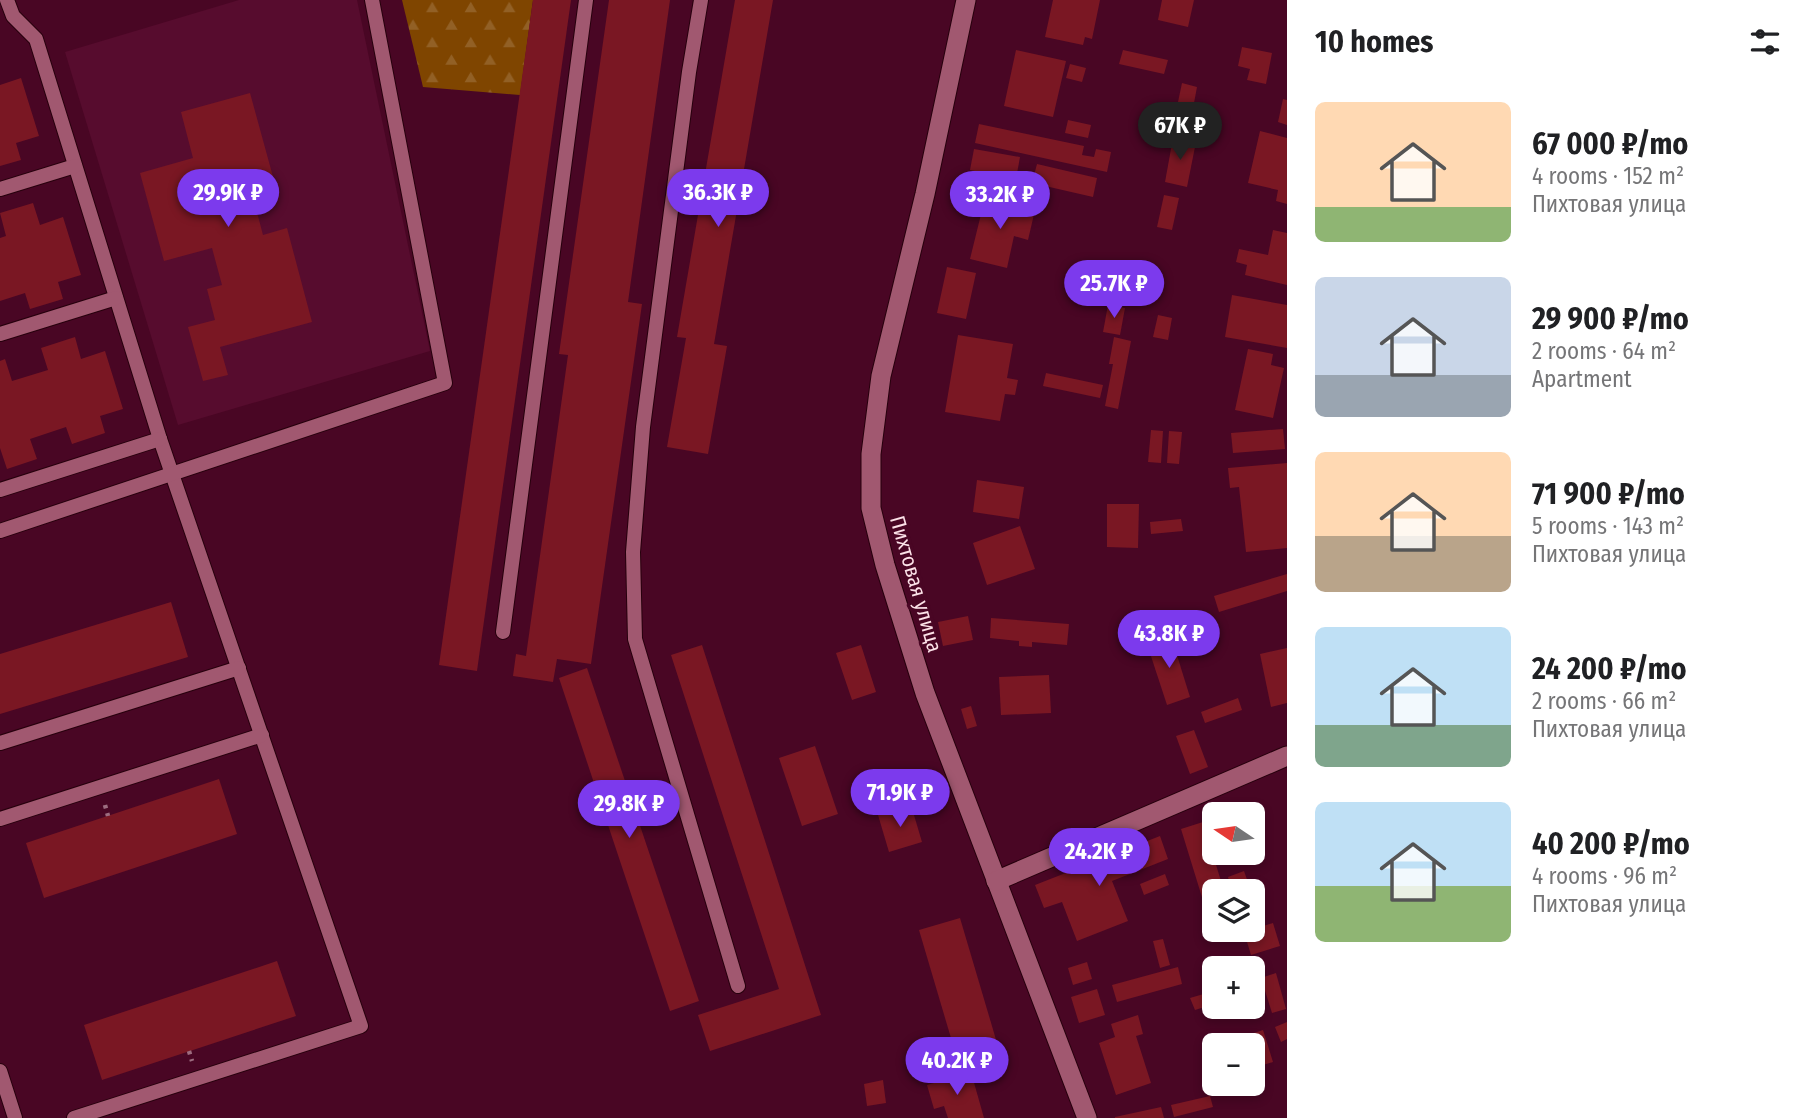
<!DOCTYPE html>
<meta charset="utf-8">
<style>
:root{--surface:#fff;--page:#f2f2f2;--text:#202124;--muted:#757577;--accent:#7c3aed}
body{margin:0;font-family:"Fira Sans Condensed",sans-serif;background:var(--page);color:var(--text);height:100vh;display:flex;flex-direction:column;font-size:26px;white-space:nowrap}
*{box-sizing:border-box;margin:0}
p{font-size:23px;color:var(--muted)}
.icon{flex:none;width:38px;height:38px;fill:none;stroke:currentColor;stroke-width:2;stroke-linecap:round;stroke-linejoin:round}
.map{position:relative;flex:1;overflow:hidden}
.sheet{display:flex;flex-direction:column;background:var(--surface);width:525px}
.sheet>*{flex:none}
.needle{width:46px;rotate:283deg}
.controls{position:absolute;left:1202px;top:802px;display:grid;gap:14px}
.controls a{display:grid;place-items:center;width:63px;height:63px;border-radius:10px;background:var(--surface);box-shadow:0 4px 10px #0003;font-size:35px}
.price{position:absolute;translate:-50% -60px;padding:0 16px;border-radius:24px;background:var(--accent);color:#fff;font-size:23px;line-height:46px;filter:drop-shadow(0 2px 4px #0008)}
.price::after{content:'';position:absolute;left:50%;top:42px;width:21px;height:16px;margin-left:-10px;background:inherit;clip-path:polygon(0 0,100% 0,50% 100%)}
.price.active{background:#222;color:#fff}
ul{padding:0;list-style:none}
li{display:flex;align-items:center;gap:21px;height:175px;padding:0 28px}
li span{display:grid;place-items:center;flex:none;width:196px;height:140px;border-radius:10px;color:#555}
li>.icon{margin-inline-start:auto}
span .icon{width:84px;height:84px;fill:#fffc;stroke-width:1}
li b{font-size:30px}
h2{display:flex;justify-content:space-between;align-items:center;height:84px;padding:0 28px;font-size:30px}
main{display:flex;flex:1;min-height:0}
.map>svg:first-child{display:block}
</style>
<main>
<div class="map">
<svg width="1287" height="1118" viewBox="0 0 1287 1118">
<defs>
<pattern id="forest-firs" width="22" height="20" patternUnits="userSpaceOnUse" patternTransform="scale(1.75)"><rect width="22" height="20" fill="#7f4500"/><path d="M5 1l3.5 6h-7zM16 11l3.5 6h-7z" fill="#926025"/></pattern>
</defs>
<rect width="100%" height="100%" fill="#490624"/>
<path fill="#570c2e" d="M239,0h118l73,351 -252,74 -113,-373z"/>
<path fill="url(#forest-firs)" d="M402,0h131l-13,95 -97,-8z"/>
<g fill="#7a1723">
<path d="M533,0h38l-94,671 -38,-6z"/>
<path d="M609,0h61l-42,302 14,2 -51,360 -34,-5 -4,23 -40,-6 3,-22 10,2 42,-301 -9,-1z"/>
<path d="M735,0h38l-59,344 13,2 -19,108 -41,-7 19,-109 -9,-1z"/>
<path d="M1053,0h47l-8,39 -7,-2 -2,8 -38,-8z"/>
<path d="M1162,0h32l-6,27 -30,-7z"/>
<path d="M1242,47l30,6 -6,31 -19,-4 3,-11 -12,-3z"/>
<path d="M1016,50l50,11 -13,56 -49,-11z"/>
<path d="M1123,50l45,10 -4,14 -45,-10z"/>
<path d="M1070,64l16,4 -4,14 -16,-4z"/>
<path d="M21,78l18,58 -23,7 5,17 -21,6v-81z"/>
<path d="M1182,83l15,4 -7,37 -16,-3z"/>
<path d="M250,93l28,102 -24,6 9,34 24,-7 25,94 -92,25 8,28 -25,6 -15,-54 27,-7 -8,-31 15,-4 -10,-37 -48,13 -24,-88 53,-15 -12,-46z"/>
<path d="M1283,99l4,1v25l-9,-3z"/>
<path d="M1068,120l23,5 -3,13 -23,-5z"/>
<path d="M979,124l105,22 -2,9 12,2 2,-8 15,3 -4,20 -132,-29z"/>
<path d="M1260,131l27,7v66l-11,-3 2,-11 -30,-7z"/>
<path d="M1173,138l23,4 -9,45 -22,-5z"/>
<path d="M974,149l46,8 -4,22 -46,-9z"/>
<path d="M1037,164l60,14 -4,19 -61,-14z"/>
<path d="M1164,195l15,3 -7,32 -15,-3z"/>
<path d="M985,198l50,12 -7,30 -14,-4 -7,32 -37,-9z"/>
<path d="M33,203l7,22 23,-8 18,58 -23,7 5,17 -33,10 -5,-16 -25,8v-63l6,-2 -6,-23z"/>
<path d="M1273,230l14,3v52l-42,-10 2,-10 -11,-3 3,-13 29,6z"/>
<path d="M947,267l29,6 -10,46 -29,-6z"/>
<path d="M1232,295l55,10v43l-62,-11z"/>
<path d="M1108,305l17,3 -5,27 -17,-3z"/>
<path d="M1158,315l14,3 -4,22 -15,-3z"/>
<path d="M958,335l55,9 -6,34 11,2 -3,15 -10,-1 -5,27 -55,-9z"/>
<path d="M75,337l6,22 24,-8 18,58 -23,7 5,17 -33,11 -6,-17 -36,12 7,20 -30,10 -7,-21v-87l5,-2 7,22 36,-11 -7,-22z"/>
<path d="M1114,337l17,4 -13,68 -13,-3 8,-42h-4z"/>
<path d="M1248,349l25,5 -2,11 13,3 -11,50 -38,-8z"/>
<path d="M1046,373l57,12 -3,13 -57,-12z"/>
<path d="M1283,429l2,20 -52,4 -2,-20z"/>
<path d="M1151,430l12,1 -2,32 -13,-1z"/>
<path d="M1169,431l13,1 -3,32 -12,-1z"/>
<path d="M1287,463v85l-41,4 -7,-65 -9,1 -2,-20z"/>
<path d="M977,480l47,7 -5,32 -46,-7z"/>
<path d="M1107,504h32l-1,44 -31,-1z"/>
<path d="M1181,519l2,12 -32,3 -1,-12z"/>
<path d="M1020,526l15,43 -48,16 -14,-42z"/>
<path d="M1287,574v17l-68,21 -5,-16z"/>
<path d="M171,602l17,55 -188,57v-60z"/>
<path d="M968,616l5,24 -30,6 -5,-24z"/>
<path d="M991,618l78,6 -2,21 -35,-3v5l-13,-1v-5l-29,-3z"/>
<path d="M1171,636l19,61 -23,8 -20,-61z"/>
<path d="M702,645l119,370 -111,36 -12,-36 81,-26 -108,-334z"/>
<path d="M861,645l15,47 -24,8 -16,-47z"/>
<path d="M1287,648v55l-16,4 -11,-53z"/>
<path d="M587,668l112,333 -29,10 -111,-333z"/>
<path d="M1049,675l2,38 -50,2 -2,-38z"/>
<path d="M1238,698l4,12 -37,13 -4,-11z"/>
<path d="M971,706l6,20 -10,3 -6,-20z"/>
<path d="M1194,730l14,37 -18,7 -14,-38z"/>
<path d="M815,746l23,68 -36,12 -23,-68z"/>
<path d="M219,779l18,55 -193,64 -18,-55z"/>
<path d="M911,805l11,37 -33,10 -11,-37z"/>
<path d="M1203,822l21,69h-10v28l-5,1 -28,-91z"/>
<path d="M1160,836l8,23 -56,22 16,40 -51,20 -15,-39 -18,6 -9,-23z"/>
<path d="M1244,871l7,20h-19l-4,-14z"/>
<path d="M1165,874l4,11 -25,10 -4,-11z"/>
<path d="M960,918l37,125 -41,12 -37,-125z"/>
<path d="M1273,923l7,23 -29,9 -7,-23z"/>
<path d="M1163,939l7,26 -10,3 -7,-27z"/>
<path d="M277,961l19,55 -194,64 -18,-55z"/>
<path d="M1087,962l5,17 -19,6 -5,-17z"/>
<path d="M1178,967l4,17 -65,18 -5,-17z"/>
<path d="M1276,973l10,36 -14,4 -11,-35z"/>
<path d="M1097,989l8,26 -26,8 -8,-26z"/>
<path d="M1207,993l4,12 -16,5 -5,-12z"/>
<path d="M1138,1015l5,19 -7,2 15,47 -35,12 -17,-52 16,-6 -4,-13z"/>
<path d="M1287,1022v17l-6,3 -6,-15z"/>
<path d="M1263,1030l10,32 -20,6v-23h-35z"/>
<path d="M971,1072l13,46h-36l-4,-12 -10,3 -7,-24z"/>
<path d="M883,1080l3,23 -19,3 -3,-22z"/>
<path d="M1210,1096l3,11 -39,10 -3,-12z"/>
<path d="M1161,1107l3,11h-49v-1z"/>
</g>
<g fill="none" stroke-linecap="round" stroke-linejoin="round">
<g stroke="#27000d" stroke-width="16">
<g id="service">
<path d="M7,0l6,16 23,23 124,400 201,587 -287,92"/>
<path d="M701,0l-12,72 -46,355 -10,125 2,87 103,347"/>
<path d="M0,189l75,-23"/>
<path d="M0,334l116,-36"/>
<path d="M0,490l160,-51"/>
<path d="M0,531l445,-148 -73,-383"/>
<path d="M503,632l83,-632"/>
<path d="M0,743l239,-75"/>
<path d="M0,819l262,-84"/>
<path d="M0,1071l15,47"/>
</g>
</g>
<g stroke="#27000d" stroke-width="21">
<g id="minor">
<path d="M966,0l-41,194 -44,182 -10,78v54l14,57 40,128 162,425"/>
<path d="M996,881l291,-125"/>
</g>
</g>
<g stroke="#9d6d80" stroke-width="4.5" stroke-dasharray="3.5 5" stroke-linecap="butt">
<path d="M105,805l3,11"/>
<path d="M189,1051l3,10"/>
</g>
<use href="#service" stroke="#a15870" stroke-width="14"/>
<use href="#minor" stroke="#a15870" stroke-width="19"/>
</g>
<g text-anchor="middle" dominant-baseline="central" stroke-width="7" stroke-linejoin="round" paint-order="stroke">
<g font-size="21" fill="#fce2e8" stroke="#490624">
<text transform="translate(916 584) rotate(74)">Пихтовая улица</text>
</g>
</g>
</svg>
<div class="controls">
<a><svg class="needle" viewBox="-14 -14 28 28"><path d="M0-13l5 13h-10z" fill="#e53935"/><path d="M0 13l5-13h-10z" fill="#757577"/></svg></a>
<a><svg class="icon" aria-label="layers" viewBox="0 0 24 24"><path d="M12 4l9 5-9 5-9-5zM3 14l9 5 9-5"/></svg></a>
<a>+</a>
<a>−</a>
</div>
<b class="price active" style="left:1180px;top:162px">67K ₽</b>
<b class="price" style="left:228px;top:229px">29.9K ₽</b>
<b class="price" style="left:718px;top:229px">36.3K ₽</b>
<b class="price" style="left:1000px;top:231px">33.2K ₽</b>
<b class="price" style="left:1114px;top:320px">25.7K ₽</b>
<b class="price" style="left:1169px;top:670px">43.8K ₽</b>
<b class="price" style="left:900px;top:829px">71.9K ₽</b>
<b class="price" style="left:629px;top:840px">29.8K ₽</b>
<b class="price" style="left:1099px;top:888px">24.2K ₽</b>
<b class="price" style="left:957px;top:1097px">40.2K ₽</b>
</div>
<section class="sheet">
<h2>10 homes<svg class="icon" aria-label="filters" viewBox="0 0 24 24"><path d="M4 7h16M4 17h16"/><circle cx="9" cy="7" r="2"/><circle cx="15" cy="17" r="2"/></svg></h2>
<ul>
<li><span style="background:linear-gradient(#ffd9b3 75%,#8fb573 0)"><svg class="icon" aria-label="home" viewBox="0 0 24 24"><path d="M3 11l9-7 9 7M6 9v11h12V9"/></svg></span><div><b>67 000 ₽/mo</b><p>4 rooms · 152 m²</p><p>Пихтовая улица</p></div></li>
<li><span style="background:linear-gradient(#c9d6e8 70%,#9aa5b1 0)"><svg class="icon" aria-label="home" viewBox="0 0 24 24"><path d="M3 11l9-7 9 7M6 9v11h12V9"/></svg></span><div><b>29 900 ₽/mo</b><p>2 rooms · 64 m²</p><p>Apartment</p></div></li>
<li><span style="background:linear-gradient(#ffd9b3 60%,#b9a48a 0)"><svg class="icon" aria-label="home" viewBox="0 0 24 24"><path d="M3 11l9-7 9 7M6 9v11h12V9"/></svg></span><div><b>71 900 ₽/mo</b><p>5 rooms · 143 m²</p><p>Пихтовая улица</p></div></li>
<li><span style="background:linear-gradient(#bfe0f5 70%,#7fa58c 0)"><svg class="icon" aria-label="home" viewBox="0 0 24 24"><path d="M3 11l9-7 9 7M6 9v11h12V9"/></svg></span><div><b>24 200 ₽/mo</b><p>2 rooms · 66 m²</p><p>Пихтовая улица</p></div></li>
<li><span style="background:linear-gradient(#bfe0f5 60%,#8fb573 0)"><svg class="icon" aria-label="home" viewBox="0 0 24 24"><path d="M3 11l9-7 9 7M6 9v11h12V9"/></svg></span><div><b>40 200 ₽/mo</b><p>4 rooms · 96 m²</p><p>Пихтовая улица</p></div></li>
</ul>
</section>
</main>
